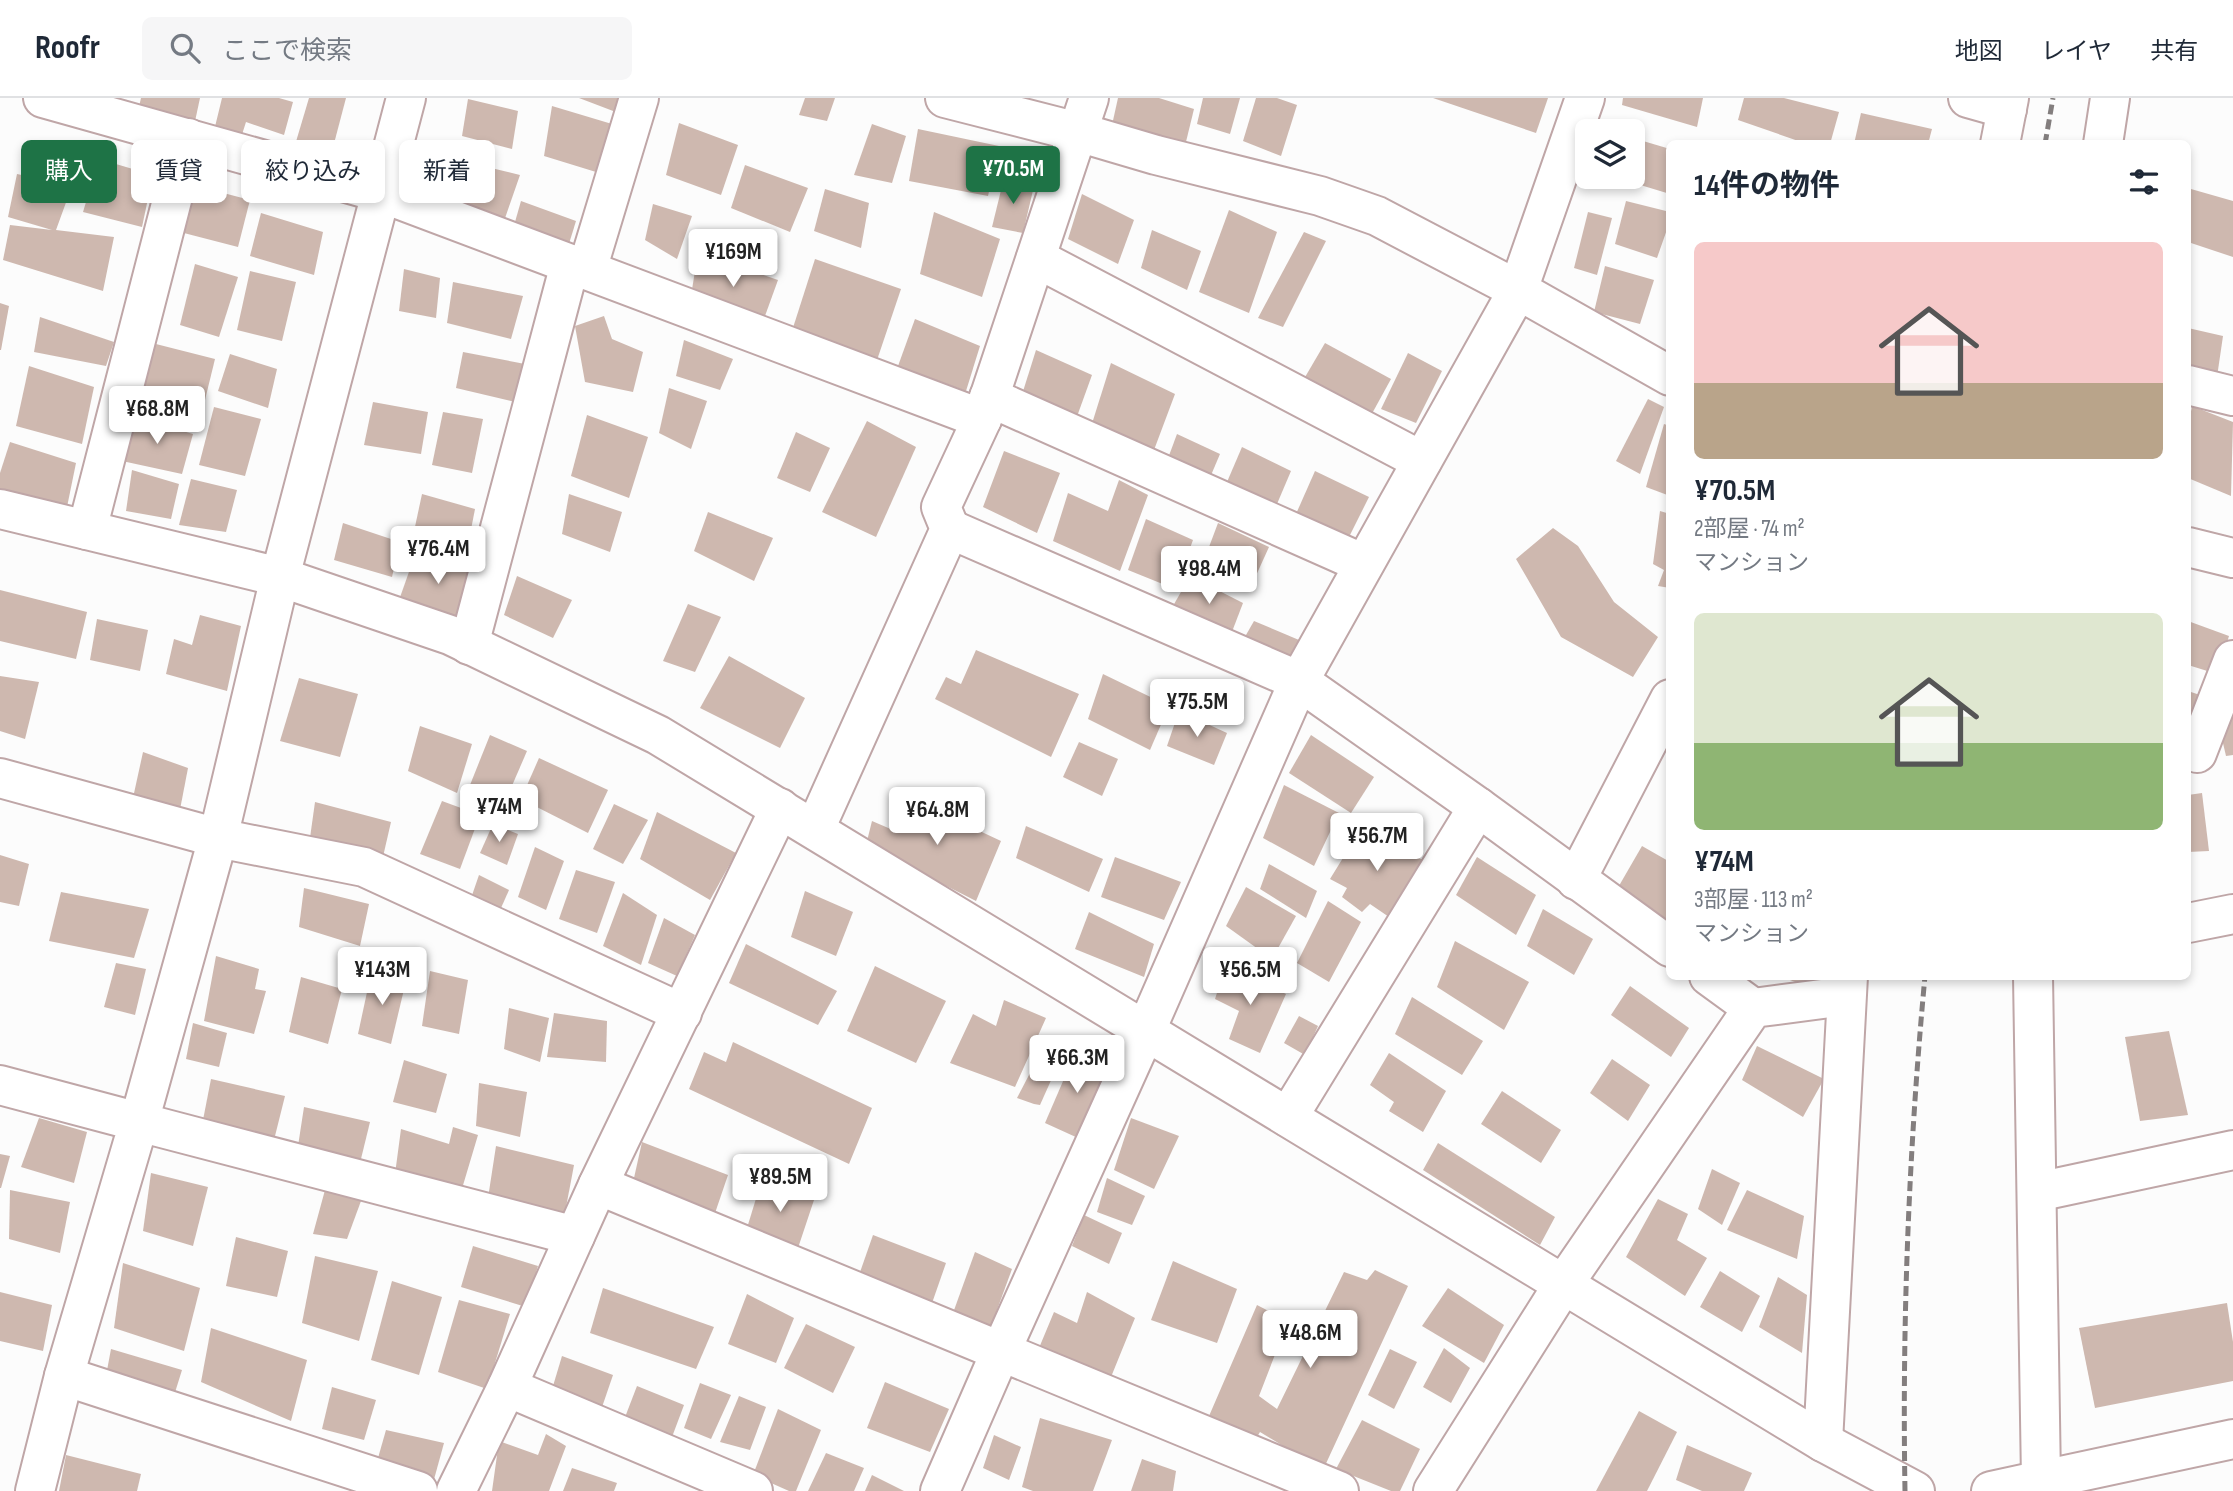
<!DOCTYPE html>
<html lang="ja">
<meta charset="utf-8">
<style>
:root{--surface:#fff;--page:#f6f6f7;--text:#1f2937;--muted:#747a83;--line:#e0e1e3;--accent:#1e7346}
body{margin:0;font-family:"Sofia Sans Condensed","Noto Sans JP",sans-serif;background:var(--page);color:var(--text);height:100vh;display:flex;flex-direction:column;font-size:26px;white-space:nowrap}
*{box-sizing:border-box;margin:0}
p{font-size:23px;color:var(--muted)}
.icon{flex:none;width:38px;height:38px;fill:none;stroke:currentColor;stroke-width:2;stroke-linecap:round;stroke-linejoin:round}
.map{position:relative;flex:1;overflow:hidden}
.details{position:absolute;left:1666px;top:42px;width:525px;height:840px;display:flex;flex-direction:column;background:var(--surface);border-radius:10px;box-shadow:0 4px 10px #0003}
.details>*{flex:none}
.guide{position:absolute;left:21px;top:42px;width:665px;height:63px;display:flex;gap:14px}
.controls{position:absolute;left:1575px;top:21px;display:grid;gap:14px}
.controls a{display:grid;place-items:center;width:70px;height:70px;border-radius:10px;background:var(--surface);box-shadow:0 4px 10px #0003;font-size:35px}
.price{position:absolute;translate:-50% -60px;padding:0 16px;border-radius:7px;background:#fff;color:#222;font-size:23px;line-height:46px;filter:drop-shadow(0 2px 4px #0008)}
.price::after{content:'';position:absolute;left:50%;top:42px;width:21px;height:16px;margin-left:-10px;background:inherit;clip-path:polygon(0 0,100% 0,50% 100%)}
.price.on{background:var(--accent);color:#fff}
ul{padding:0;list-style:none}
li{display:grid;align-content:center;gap:14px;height:371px;padding:0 28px}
li span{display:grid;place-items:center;height:217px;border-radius:10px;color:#555}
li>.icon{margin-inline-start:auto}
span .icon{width:126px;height:126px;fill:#fffc;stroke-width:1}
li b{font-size:30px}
h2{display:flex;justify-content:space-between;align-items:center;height:84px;padding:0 28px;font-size:30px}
.tag{padding:0 24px;border-radius:10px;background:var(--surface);box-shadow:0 4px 10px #0003;font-size:24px;line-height:63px}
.tag.on{background:var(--accent);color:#fff}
header{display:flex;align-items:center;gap:42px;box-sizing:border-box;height:98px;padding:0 35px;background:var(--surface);border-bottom:2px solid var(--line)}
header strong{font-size:33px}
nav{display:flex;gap:38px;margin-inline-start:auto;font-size:24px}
.search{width:490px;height:63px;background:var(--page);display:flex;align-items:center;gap:18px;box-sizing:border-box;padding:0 24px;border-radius:10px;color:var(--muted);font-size:26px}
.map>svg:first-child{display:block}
</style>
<header>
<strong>Roofr</strong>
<div class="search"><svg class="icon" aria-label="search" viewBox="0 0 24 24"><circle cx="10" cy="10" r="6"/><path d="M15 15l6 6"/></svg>ここで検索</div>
<nav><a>地図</a><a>レイヤ</a><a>共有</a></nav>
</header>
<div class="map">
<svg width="2233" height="1393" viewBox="0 0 2233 1393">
<rect width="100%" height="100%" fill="#fcfcfc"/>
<g fill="#ceb8af">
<path d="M141,0h59l-6,28 -56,-15z"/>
<path d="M222,0h57l14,4 -9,33 -38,-13 -8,25 -26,-8z"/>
<path d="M309,0h37l-15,57 -36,-10z"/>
<path d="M579,0h46l-4,16z"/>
<path d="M805,0h30l-8,23 -28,-6z"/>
<path d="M1118,0h41l35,11 -10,41 -72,-25z"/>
<path d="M1203,0h37l-10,36 -33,-10z"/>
<path d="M1256,0h21l20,7 -16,51 -38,-15z"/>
<path d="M1433,0h115l-12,35z"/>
<path d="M1623,0h80l-6,29 -75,-22z"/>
<path d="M1744,0h40l55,14 -9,32h-23l-69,-24z"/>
<path d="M468,1l50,12 -6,38 -50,-13z"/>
<path d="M552,8l60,18 -16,48 -52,-16z"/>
<path d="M1861,15l71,16 -4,15h-74z"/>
<path d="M679,25l59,22 -17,50 -55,-20z"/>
<path d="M872,26l34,12 -14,47 -38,-8z"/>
<path d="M918,31l81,17 -11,50 -79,-15z"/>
<path d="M1633,40l37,11v45l-56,-17h19z"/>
<path d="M99,61l54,16 -11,52 -59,-15z"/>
<path d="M458,62l62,15 -17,49 -53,-15z"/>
<path d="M745,67l63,23 -18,44 -59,-24z"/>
<path d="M17,76l55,12 -16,44 58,7 -11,54 -100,-31 7,-35 42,5 -44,-13z"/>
<path d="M1004,80l30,8 -11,47 -31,-6z"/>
<path d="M193,87l57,15 -12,47 -58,-15z"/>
<path d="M825,91l44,14 -8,45 -47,-17z"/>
<path d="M2191,91l42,12v56l-45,-15v-28z"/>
<path d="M1082,96l52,26 -16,44 -50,-25z"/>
<path d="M521,103l55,20 -8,26 -55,-18z"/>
<path d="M1626,103l44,11v9l-13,37 -42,-14z"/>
<path d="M653,106l39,12 -15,43 -32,-19z"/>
<path d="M1229,112l48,22 -28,81 -50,-21z"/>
<path d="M934,114l66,27 -18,58 -62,-23z"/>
<path d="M1588,114l24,6 -15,57 -23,-7z"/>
<path d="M261,115l62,19 -9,43 -64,-19z"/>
<path d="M1152,132l49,21 -14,39 -46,-22z"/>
<path d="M1304,134l22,9 -43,86 -25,-9z"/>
<path d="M698,154l80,28 -17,47 -70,-31z"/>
<path d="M815,161l86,30 -26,77 -84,-32z"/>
<path d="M195,166l43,13 -19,60 -39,-12z"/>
<path d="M1605,168l49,14 -14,44 -46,-12z"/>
<path d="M404,171l36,9 -4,40 -37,-7z"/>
<path d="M250,173l46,11 -14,59 -45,-11z"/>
<path d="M453,184l70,14 -12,43 -64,-16z"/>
<path d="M0,205l9,3 -8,44h-1z"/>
<path d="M604,218l8,23 31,13 -10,40 -48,-10 -10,-56z"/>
<path d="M40,219l74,25 -8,24 -72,-14z"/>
<path d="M915,221l65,27 -14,45 -68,-25z"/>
<path d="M2188,230l35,8 -6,41 -29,-8z"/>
<path d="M684,242l49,19 -13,31 -44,-14z"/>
<path d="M152,245l63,16 -11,45 -62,-13z"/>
<path d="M1325,245l66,36 -22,40 -68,-35z"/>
<path d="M1036,252l56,25 -17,47 -55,-21z"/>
<path d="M463,254l62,12 -10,38 -59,-14z"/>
<path d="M1408,255l34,18 -26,52 -35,-14z"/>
<path d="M230,256l47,15 -9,39 -50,-17z"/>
<path d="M1111,265l64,31 -24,64 -61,-28z"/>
<path d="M29,268l65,21 -12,57 -66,-18z"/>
<path d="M669,290l38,13 -16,48 -32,-16z"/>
<path d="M1648,301l16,8 -24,67 -24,-13z"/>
<path d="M373,304l55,10 -7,42 -57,-9z"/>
<path d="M2192,308l41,16 -2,74 -43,-18v-51z"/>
<path d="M214,309l47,12 -16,57 -46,-11z"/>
<path d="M443,314l40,7 -11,54 -40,-8z"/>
<path d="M587,317l61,22 -19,61 -58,-22z"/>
<path d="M135,319l58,17 -11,40 -60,-13z"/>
<path d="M867,323l49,26 -40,90 -54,-25z"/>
<path d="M1664,326l6,2v70l-24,-9z"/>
<path d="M796,334l34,16 -20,44 -33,-14z"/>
<path d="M1177,336l43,20 -14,33 -42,-18z"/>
<path d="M10,344l66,21 -9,44 -67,-17v-17z"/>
<path d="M1242,349l49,24 -17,40 -50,-22z"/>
<path d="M1004,353l56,22 -23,60 -54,-26z"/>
<path d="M132,372l47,14 -8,35 -45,-8z"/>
<path d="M1315,373l54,26 -20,40 -53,-23z"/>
<path d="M191,381l46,11 -11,42 -47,-7z"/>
<path d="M1119,382l29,15 -28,76 -67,-30 15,-48 40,18z"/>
<path d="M422,396l53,15 -8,41 -54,-14z"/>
<path d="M569,396l53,18 -12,40 -48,-18z"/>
<path d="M1660,413l10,3v74l-12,-2 6,-16 -11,-6z"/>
<path d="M708,414l65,26 -19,43 -60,-30z"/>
<path d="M1146,421l47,21 -18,49 -47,-19z"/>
<path d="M343,425l57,19 -8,35 -58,-17z"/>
<path d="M1218,425l51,24 -15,33 -48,-25z"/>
<path d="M1553,430l25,18 36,56 44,35 -25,40 -72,-40 -45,-78z"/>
<path d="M416,454l62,17 -16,51 -64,-17z"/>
<path d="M517,478l55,24 -19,38 -49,-23z"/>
<path d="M1190,478l53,27 -13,34 -57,-31z"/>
<path d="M0,492l87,22 -11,47 -76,-18z"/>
<path d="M688,506l33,13 -26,55 -32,-11z"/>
<path d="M200,517l41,11 -14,65 -61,-17 8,-35 18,6z"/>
<path d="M97,521l51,11 -8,41 -50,-11z"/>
<path d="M1254,523l45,19 -13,22 -44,-20z"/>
<path d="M2188,523l41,15 -12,38 -29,-9z"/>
<path d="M976,552l103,44 -28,63 -116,-58 11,-22 15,7z"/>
<path d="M729,558l76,42 -25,50 -80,-40z"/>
<path d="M1103,576l66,32 -19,44 -62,-31z"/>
<path d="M0,578l39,6 -14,57 -25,-8z"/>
<path d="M299,580l59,16 -18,63 -60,-16z"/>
<path d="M2188,593l15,5 -15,39z"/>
<path d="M2233,609v48l-7,1 -11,-47z"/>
<path d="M1179,613l48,22 -13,32 -47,-19z"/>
<path d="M420,628l52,18 -15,49 -49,-22z"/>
<path d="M490,637l37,16 -22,51 -35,-17z"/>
<path d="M1311,637l63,42 -23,36 -62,-40z"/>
<path d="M1079,644l39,17 -16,37 -39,-19z"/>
<path d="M143,654l45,16 -10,52 -47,-13z"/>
<path d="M539,660l69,32 -20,43 -67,-34z"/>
<path d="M1284,687l55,28 -25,53 -51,-28z"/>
<path d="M2202,695l7,58 -21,1v-57z"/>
<path d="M905,698l96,45 -25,60 -110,-56 6,-24 21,9z"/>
<path d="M442,703l38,14 -20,54 -40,-15z"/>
<path d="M315,704l76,20 -9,39 -73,-16z"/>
<path d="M614,706l34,16 -25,44 -30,-15z"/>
<path d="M657,714l79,41 -26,47 -70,-41z"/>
<path d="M493,726l25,10 -11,31 -27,-12z"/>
<path d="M1026,728l77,33 -14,33 -73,-34z"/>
<path d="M1362,729l66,36 -39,54 -19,-13 -8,8 -20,-15 5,-9 -17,-9z"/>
<path d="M1642,748l28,16v63l-54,-34z"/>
<path d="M535,749l29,14 -18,49 -28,-13z"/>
<path d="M0,757l29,9 -10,42 -19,-4z"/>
<path d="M1115,759l66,25 -17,38 -63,-23z"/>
<path d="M1477,759l59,38 -20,40 -60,-40z"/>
<path d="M1269,766l48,27 -11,27 -46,-29z"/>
<path d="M576,772l39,12 -18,51 -38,-14z"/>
<path d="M479,777l30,15 -12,27 -28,-13z"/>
<path d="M1246,789l50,29 -24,43 -46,-33z"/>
<path d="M304,790l65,16 -9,42 -61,-19z"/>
<path d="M805,793l48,21 -17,44 -45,-19z"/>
<path d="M61,794l88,17 -15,49 -85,-17z"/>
<path d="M623,795l34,22 -16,50 -38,-19z"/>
<path d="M1328,803l33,21 -32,60 -32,-19z"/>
<path d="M1543,811l50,30 -19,36 -47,-29z"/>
<path d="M1089,814l65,32 -10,33 -69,-28z"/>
<path d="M664,820l31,17 -18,41 -29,-13z"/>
<path d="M1455,843l74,41 -25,48 -67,-43z"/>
<path d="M746,846l91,47 -19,34 -89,-42z"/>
<path d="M216,858l43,13 -4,20 11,2 -12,43 -50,-13z"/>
<path d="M116,865l30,6 -11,46 -31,-8z"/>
<path d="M1226,867l60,29 -26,59 -31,-14 10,-28 -24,-12z"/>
<path d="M875,868l71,35 -30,62 -69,-32z"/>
<path d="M372,871l34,12 -15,63 -33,-10z"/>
<path d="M430,873l38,9 -9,54 -37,-8z"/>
<path d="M1779,878h44l-6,14z"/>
<path d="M301,879l41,12 -14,55 -39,-12z"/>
<path d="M1630,888l59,42 -18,29 -60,-42z"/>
<path d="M1412,899l71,44 -21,34 -67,-41z"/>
<path d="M1004,902l42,18 -31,69 -65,-24 23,-49 23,12z"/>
<path d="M509,910l40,10 -9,44 -36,-13z"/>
<path d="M554,915l53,8 -1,41 -59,-5z"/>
<path d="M1299,918l19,10 -13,29 -21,-12z"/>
<path d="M193,925l34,10 -8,34 -33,-8z"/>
<path d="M2169,933l19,84 -48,6 -15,-84z"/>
<path d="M733,944l139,66 -23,56 -160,-75 15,-37 22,10z"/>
<path d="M1757,948l67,33 -21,38 -61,-37z"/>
<path d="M1042,952l19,8 -21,47 -6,-1 -17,-6z"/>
<path d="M1076,953l32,16 -30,71 -33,-15z"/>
<path d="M1389,955l57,38 -23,41 -34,-21 5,-9 -24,-17z"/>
<path d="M1612,961l38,26 -22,36 -38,-28z"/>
<path d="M404,962l43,14 -11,39 -43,-11z"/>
<path d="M211,981l74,17 -11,44 -71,-20z"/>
<path d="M479,985l48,9 -7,45 -44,-11z"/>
<path d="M1502,993l59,39 -20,33 -60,-39z"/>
<path d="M304,1009l66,15 -10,41 -62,-17z"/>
<path d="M39,1020l48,14 -13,51 -53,-16z"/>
<path d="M1131,1020l48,18 -25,53 -40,-19z"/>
<path d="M453,1029l25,8 -17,57 -66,-18 6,-45 48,15z"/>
<path d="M642,1044l86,33 -15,44 -81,-32z"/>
<path d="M1438,1045l117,74 -15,28 -117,-75z"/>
<path d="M496,1048l78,19 -10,53 -76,-20z"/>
<path d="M0,1056l10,2 -9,32h-1z"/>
<path d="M1712,1071l28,14 -18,42 -24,-16z"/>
<path d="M151,1075l57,14 -15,59 -50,-15z"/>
<path d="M1107,1080l38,18 -13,29 -35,-13z"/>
<path d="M762,1081l52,21 -16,48 -51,-20z"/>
<path d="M10,1092l60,12 -10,51 -51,-14z"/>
<path d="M325,1092l36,11 -14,38 -34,-5z"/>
<path d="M1747,1092l57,26 -7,43 -70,-29z"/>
<path d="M1658,1101l30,15 -11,26 30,18 -22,38 -59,-39z"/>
<path d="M1084,1117l38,18 -13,31 -37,-18z"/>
<path d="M873,1137l73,28 -15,43 -73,-28z"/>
<path d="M236,1139l52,14 -11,46 -51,-11z"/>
<path d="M473,1148l65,20 -12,41 -65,-20z"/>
<path d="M975,1154l37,17 -22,60 -37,-16z"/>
<path d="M315,1158l63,15 -19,70 -57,-18z"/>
<path d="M1173,1163l64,28 -20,54 -66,-23z"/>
<path d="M123,1165l77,25 -16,63 -70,-23z"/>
<path d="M1375,1172l33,16 -85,184 -63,-38 -6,10 -48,-19 51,-118 31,16 -29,75 18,13 67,-137 23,8z"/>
<path d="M1720,1173l40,25 -18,36 -42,-25z"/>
<path d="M1778,1179l29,18 -5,58 -43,-26z"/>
<path d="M392,1183l50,16 -23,78 -48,-15z"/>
<path d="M603,1190l111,39 -18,42 -106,-36z"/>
<path d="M1448,1190l56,37 -20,38 -62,-37z"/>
<path d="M0,1194l52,13 -9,46 -43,-10z"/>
<path d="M1087,1194l48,26 -24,59 -72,-29 15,-36 23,11z"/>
<path d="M747,1196l47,24 -18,45 -48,-19z"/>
<path d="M459,1202l51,14 -23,75 -49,-17z"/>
<path d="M2227,1205l6,39v39l-138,27 -16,-80z"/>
<path d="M806,1226l49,23 -22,46 -49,-25z"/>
<path d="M211,1230l96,32 -16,61 -90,-39z"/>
<path d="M1444,1250l26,20 -19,35 -28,-16z"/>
<path d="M111,1251l71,21 -10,32 -67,-21z"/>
<path d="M1390,1251l27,13 -23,47 -26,-14z"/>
<path d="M562,1258l51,19 -13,38 -50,-17z"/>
<path d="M885,1284l64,27 -19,43 -63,-24z"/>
<path d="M700,1285l31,12 -20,44 -27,-11z"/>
<path d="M637,1288l47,19 -15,40 -47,-20z"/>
<path d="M332,1289l44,13 -12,40 -42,-11z"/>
<path d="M739,1298l27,11 -16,43 -30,-8z"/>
<path d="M778,1311l43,21 -25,61h-7l-36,-16z"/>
<path d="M1639,1313l38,21 -30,59h-51z"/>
<path d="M1040,1320l72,22 -19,51h-60l-11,-4z"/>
<path d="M1362,1322l58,29 -20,42h-9l-55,-22z"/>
<path d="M386,1332l58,13 -11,40 -57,-18z"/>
<path d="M546,1336l20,12 -17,45h-57l7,-50 39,14z"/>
<path d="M994,1337l27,12 -12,33 -26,-12z"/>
<path d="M1687,1347l65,28 -8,18h-42l-26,-11z"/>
<path d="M826,1355l38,15 -10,23h-46z"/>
<path d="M66,1357l75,19 -4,17h-78z"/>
<path d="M1142,1361l34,12 -3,20h-42z"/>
<path d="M572,1370l45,15 -3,8h-51z"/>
<path d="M872,1377l32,16h-39z"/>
</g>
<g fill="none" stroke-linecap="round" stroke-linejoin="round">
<g stroke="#bfa6a7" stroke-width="42">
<g id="minor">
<path d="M43,0l339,95 600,226"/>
<path d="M945,0l133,34 78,23 164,41 57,20 141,74 152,86"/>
<path d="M1968,0l39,11"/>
<path d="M2000,46l9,-46"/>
<path d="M2103,46l7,-46"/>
<path d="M1036,160l386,203"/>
<path d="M587,172l52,-172"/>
<path d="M2188,287l45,11"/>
<path d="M989,299l375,167"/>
<path d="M950,431l349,152 179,126 192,140"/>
<path d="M87,432l101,-392"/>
<path d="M2188,449l45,11"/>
<path d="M280,479l-62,261 -79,284 436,114"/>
<path d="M469,547l101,-381"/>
<path d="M2197,655l36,-93"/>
<path d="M0,680l218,60 146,29 318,146"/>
<path d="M815,731l135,-300 -9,-22 41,-88 107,-321"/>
<path d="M1576,782l94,-181"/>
<path d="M2188,825l45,-9"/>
<path d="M1709,878l44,32"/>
<path d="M2033,878l8,504"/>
<path d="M0,987l139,37 -75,254 -29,115"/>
<path d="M1288,1019l190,-310"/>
<path d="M598,1087l741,306"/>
<path d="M2037,1094l196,-42"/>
<path d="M64,1278l354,115"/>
<path d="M507,1289l246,104"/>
<path d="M1823,1344l25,-466"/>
<path d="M456,1393l51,-104 91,-202 182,-377"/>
<path d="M940,1393l61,-140 145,-321 153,-349 219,-391 67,-192"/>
<path d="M1433,1393l130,-206 190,-277 92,-12"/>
</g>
</g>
<g stroke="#bfa6a7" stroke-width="42">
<g id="tertiary">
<path d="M0,411l280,68 170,58 208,100 1165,707 92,49"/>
<path d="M280,479l126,-479"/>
<path d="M1991,1393l242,-52"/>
</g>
</g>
<use href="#minor" stroke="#fff" stroke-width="38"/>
<use href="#tertiary" stroke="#fff" stroke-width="38"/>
<g stroke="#837e7e" stroke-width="5" stroke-dasharray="10 5" stroke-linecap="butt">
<path d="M2045,46l8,-46"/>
<path d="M1905,1393c-3,-171 4,-344 20,-515"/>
</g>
</g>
</svg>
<div class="controls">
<a><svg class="icon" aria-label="layers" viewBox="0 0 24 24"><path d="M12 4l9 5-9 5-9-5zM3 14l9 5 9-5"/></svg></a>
</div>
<b class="price on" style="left:1013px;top:108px">¥70.5M</b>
<b class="price" style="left:733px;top:191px">¥169M</b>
<b class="price" style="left:157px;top:348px">¥68.8M</b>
<b class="price" style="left:438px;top:488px">¥76.4M</b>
<b class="price" style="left:1209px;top:508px">¥98.4M</b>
<b class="price" style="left:1197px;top:641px">¥75.5M</b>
<b class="price" style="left:499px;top:746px">¥74M</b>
<b class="price" style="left:937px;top:749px">¥64.8M</b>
<b class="price" style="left:1377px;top:775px">¥56.7M</b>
<b class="price" style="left:382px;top:909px">¥143M</b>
<b class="price" style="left:1250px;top:909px">¥56.5M</b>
<b class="price" style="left:1077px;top:997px">¥66.3M</b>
<b class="price" style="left:780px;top:1116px">¥89.5M</b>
<b class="price" style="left:1310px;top:1272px">¥48.6M</b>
<div class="guide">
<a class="tag on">購入</a>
<a class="tag">賃貸</a>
<a class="tag">絞り込み</a>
<a class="tag">新着</a>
</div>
<section class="details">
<h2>14件の物件<svg class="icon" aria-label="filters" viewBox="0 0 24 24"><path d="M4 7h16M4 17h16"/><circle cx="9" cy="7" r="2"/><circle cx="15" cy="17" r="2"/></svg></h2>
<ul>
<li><span style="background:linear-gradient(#f6c9c9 65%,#b9a48a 0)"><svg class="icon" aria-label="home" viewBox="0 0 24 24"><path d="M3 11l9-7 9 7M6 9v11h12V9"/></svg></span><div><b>¥70.5M</b><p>2部屋 · 74 m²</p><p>マンション</p></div></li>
<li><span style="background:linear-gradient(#dfe7d0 60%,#8fb573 0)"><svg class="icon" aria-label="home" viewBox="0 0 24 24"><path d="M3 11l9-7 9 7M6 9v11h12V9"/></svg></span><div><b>¥74M</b><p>3部屋 · 113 m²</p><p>マンション</p></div></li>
</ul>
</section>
</div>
